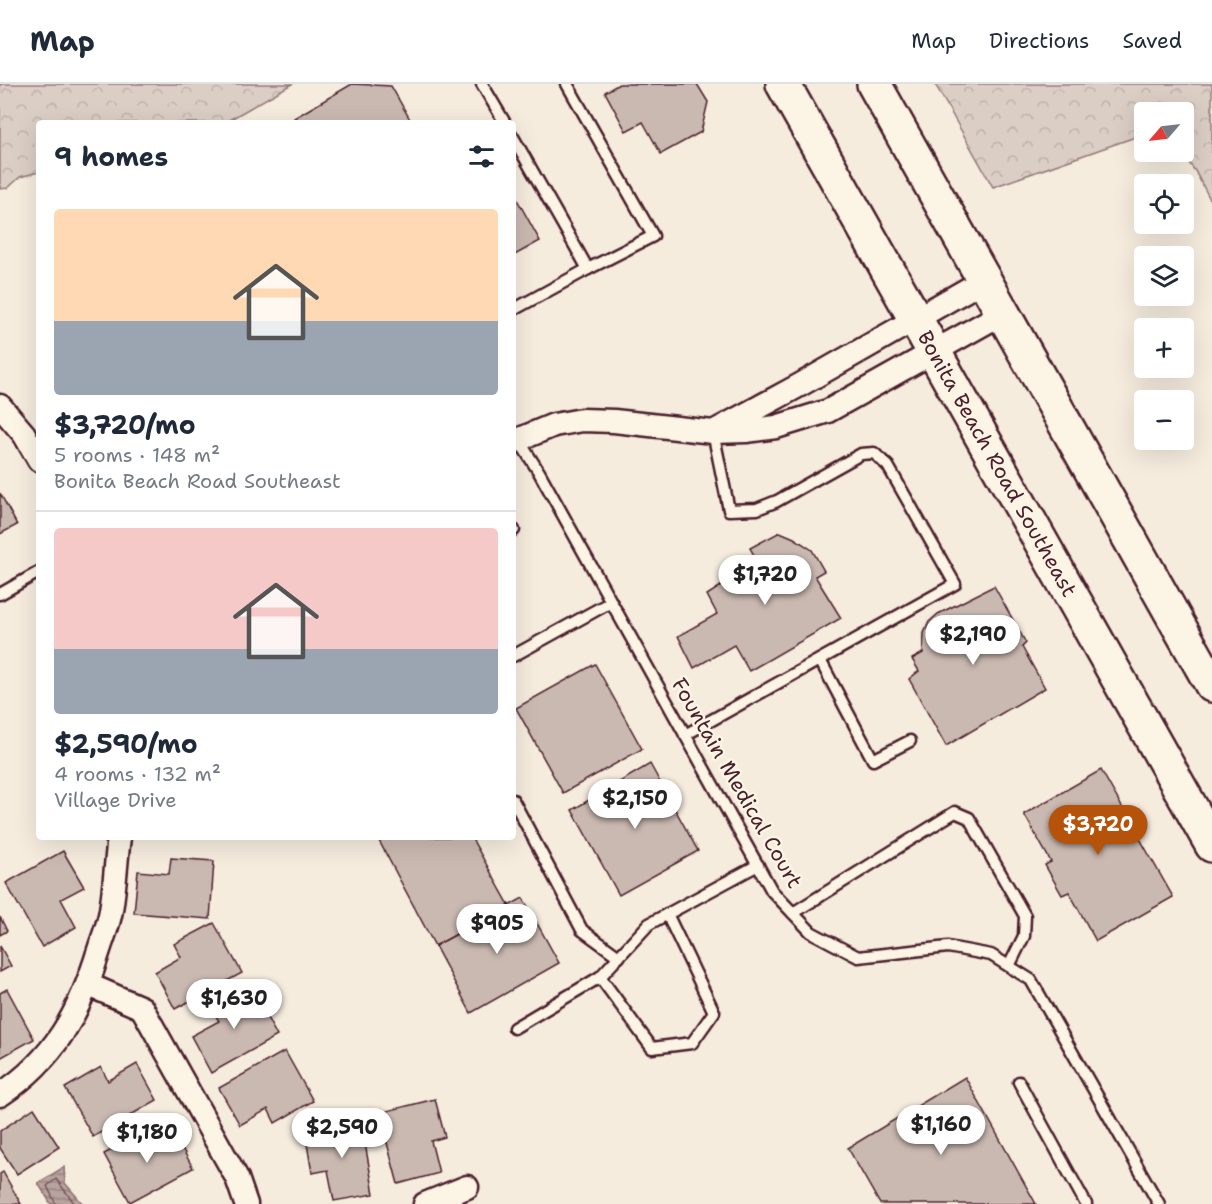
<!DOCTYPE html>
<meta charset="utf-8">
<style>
:root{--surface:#fff;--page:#f6f6f7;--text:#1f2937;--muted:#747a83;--line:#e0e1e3;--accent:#b45309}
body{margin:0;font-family:"Shantell Sans",sans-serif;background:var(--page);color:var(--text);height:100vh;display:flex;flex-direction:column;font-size:22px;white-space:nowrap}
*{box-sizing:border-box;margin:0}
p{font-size:20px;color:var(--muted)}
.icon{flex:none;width:33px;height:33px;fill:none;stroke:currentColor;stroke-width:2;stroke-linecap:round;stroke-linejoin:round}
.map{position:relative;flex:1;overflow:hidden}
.drawer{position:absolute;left:36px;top:36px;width:480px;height:720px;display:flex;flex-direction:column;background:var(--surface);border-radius:6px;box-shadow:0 6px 24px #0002}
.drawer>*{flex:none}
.needle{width:39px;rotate:242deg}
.controls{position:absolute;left:1134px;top:18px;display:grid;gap:12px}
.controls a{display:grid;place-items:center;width:60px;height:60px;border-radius:6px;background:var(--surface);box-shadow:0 6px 24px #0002;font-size:30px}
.price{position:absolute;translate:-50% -51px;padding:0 14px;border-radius:21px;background:#fff;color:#222;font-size:20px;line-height:39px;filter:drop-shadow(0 2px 3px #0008)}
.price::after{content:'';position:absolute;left:50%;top:36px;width:18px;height:14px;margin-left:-9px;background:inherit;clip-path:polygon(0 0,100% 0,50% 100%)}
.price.active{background:var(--accent);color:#fff}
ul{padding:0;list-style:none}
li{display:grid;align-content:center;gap:12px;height:318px;padding:0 18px}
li+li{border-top:2px solid var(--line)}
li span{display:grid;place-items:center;height:186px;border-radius:6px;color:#555}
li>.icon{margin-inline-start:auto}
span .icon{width:108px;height:108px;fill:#fffc;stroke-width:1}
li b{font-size:26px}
h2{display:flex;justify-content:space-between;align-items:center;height:72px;padding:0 18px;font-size:26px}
header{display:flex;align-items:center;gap:36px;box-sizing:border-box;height:84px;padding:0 30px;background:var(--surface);border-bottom:2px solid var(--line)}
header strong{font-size:28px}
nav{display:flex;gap:33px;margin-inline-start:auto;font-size:21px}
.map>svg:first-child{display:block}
</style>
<header>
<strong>Map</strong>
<nav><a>Map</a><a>Directions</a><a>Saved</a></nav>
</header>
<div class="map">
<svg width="1212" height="1120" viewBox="0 0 1212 1120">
<defs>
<pattern id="forest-crowns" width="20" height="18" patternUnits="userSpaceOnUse" patternTransform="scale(1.5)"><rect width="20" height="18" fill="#dbcec4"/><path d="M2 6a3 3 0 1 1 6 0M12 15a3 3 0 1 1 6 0" fill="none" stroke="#bdb0a9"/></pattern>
<pattern id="water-rules" width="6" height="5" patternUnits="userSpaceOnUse" patternTransform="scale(1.5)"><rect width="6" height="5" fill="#b8a39e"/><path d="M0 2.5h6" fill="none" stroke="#988481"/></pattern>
</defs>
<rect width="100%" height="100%" fill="#f5ecde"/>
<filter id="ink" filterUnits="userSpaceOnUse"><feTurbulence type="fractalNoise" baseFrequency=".0167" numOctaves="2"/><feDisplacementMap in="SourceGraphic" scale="12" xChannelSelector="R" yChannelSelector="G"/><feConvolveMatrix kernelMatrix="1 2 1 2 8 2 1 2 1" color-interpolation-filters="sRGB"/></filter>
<g filter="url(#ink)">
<g fill="url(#forest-crowns)" stroke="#927678" stroke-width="1.5">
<path d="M0,0h292l-63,36 -10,3h-180v49l-19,5 -12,11 -8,1z"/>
<path d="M935,0h277v119l-17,-32 -14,-19h3v-40h-40v22l-151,53z"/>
</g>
<path fill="url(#water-rules)" stroke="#8c6e70" stroke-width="1.5" d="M64,1083l1,16 18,21h-32l-13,-21z"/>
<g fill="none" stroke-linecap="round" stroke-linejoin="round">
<path stroke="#765459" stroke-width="1.5" d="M56,1120l-9,-18 9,-7 19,25"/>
</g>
<g fill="#cab9b1" stroke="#4a1f2b" stroke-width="1.5">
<path d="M352,0l39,2 21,37h-120l2,-5z"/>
<path d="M619,0h78l11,18 -7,30 -40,22 -18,-32 -17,9 -21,-39z"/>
<path d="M513,108l27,49 -27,15z"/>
<path d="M0,409l17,32 -17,9z"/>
<path d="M780,448l14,6 18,12 12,21 -9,5 26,42 -92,53 -15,-26 -40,23 -16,-32 39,-22 -10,-19 51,-33 -8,-14z"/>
<path d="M994,502l32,57 -4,4 23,41 -99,58 -37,-67 10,-8 -7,-12 11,-6 1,-20 5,-11 9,-8z"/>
<path d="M595,580l47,85 -79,44 -47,-85z"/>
<path d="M650,680l48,87 -79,44 -47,-85z"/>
<path d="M1101,686l72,127 -77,44 -27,-49 -7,3 -17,-30 6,-3 -27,-48z"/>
<path d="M377,753h94l38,68 -74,41z"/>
<path d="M63,767l21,36 -23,12 15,28 -34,20 -36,-64z"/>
<path d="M171,774l43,3 -4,58 -76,-6 4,-42 31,3z"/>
<path d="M523,814l36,65 -88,50 -36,-67z"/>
<path d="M0,833l7,14 -7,4z"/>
<path d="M214,839l28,50 -67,36 -20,-37 26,-15 -7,-13z"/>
<path d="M0,862l11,20 -11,6z"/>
<path d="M250,902l27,50 -66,37 -20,-37 28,-15 -8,-13z"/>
<path d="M7,905l27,50 -34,19v-65z"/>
<path d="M285,967l28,50 -38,22 -7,-14 -28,16 -21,-37z"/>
<path d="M137,980l20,36 -64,37 -28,-49 36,-21 7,14z"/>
<path d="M965,993l71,127h-156l-32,-56z"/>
<path d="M435,1015l10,38 -14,4 8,32 -41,11 -19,-71z"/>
<path d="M34,1024l25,39 -42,27 -17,-26v-17z"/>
<path d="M361,1037l13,73 -40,7 -6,-31 -16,3 -7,-41z"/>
<path d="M173,1048l20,36 -63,34 -26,-48 36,-20 6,13z"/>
<path d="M3,1088l18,32h-21v-30z"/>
</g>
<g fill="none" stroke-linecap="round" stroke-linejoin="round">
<g stroke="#4a1f2b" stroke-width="15">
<g id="service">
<path d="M482,0l23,39"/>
<path d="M513,53l75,132 65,-33 -86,-152"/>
<path d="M513,226l75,-41"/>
<path d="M518,355l21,33 233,419 39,41 47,25 90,-10 43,8 40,25 128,224"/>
<path d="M513,446h1"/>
<path d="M0,510l39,-22"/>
<path d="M513,572l98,-54"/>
<path d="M820,576l53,100 37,-19"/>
<path d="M685,651l270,-151 -67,-118 -14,-13 -13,1 -84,47 -20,8 -28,1 -16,-78"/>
<path d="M513,716l69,130 37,27"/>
<path d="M793,829l162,-101 14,6 56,98 -1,20 -15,30"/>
<path d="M600,893l52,71 40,-5 22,-31 -47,-98"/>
<path d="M514,944l86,-51 49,-53 109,-59"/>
<path d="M1019,998l67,122"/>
</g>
</g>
<g stroke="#4a1f2b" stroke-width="27">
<g id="minor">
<path d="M0,322l24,28 15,26"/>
<path d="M717,346l83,-45 184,-105"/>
<path d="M513,358l41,-17 28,-5 32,1 99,11 33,-1 30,-4 52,-16 175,-98"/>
<path d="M89,901l53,23 95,170 9,26"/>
<path d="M0,1011c55,-36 80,-83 99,-145 4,-13 10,-26 12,-40 4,-24 5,-49 8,-73"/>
<path d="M425,1120l42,-17"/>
</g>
</g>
<g stroke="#4a1f2b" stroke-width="38">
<g id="primary">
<path id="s1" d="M783,0l429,761"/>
<path d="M874,0l338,601"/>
</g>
</g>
<use href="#service" stroke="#fcf5e5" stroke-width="10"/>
<use href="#minor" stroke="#fcf5e5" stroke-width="22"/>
<use href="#primary" stroke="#fcf5e5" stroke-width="33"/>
</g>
</g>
<g text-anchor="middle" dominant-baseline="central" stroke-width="5" stroke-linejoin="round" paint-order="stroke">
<g font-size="21" fill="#4a1f2b" stroke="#fcf5e5">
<text stroke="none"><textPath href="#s1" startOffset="436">Bonita Beach Road Southeast</textPath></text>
<text transform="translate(737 699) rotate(60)">Fountain Medical Court</text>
</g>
</g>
</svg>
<div class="controls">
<a><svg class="needle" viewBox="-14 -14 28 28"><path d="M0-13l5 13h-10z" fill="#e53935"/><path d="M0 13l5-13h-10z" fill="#747a83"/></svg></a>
<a><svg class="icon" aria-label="locate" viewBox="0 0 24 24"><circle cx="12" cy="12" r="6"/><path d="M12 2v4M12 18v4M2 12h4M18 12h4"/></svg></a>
<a><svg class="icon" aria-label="layers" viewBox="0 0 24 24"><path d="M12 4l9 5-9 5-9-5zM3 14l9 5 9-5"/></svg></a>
<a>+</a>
<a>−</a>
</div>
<b class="price" style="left:765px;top:522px">$1,720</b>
<b class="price" style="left:973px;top:582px">$2,190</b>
<b class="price" style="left:635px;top:746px">$2,150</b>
<b class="price active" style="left:1098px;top:772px">$3,720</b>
<b class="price" style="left:497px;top:871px">$905</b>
<b class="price" style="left:234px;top:946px">$1,630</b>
<b class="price" style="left:941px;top:1072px">$1,160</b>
<b class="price" style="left:342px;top:1075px">$2,590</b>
<b class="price" style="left:147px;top:1080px">$1,180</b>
<section class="drawer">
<h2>9 homes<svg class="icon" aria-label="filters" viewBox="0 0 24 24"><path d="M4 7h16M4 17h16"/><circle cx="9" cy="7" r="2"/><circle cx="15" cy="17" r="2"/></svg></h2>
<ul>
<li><span style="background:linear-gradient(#ffd9b3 60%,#9aa5b1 0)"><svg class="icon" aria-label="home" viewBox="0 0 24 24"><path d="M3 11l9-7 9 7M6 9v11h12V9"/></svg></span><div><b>$3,720/mo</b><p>5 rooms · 148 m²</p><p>Bonita Beach Road Southeast</p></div></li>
<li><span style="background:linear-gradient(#f6c9c9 65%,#9aa5b1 0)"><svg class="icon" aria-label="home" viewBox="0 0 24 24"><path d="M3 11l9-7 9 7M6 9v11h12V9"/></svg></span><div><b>$2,590/mo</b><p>4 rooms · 132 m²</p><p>Village Drive</p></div></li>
</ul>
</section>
</div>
